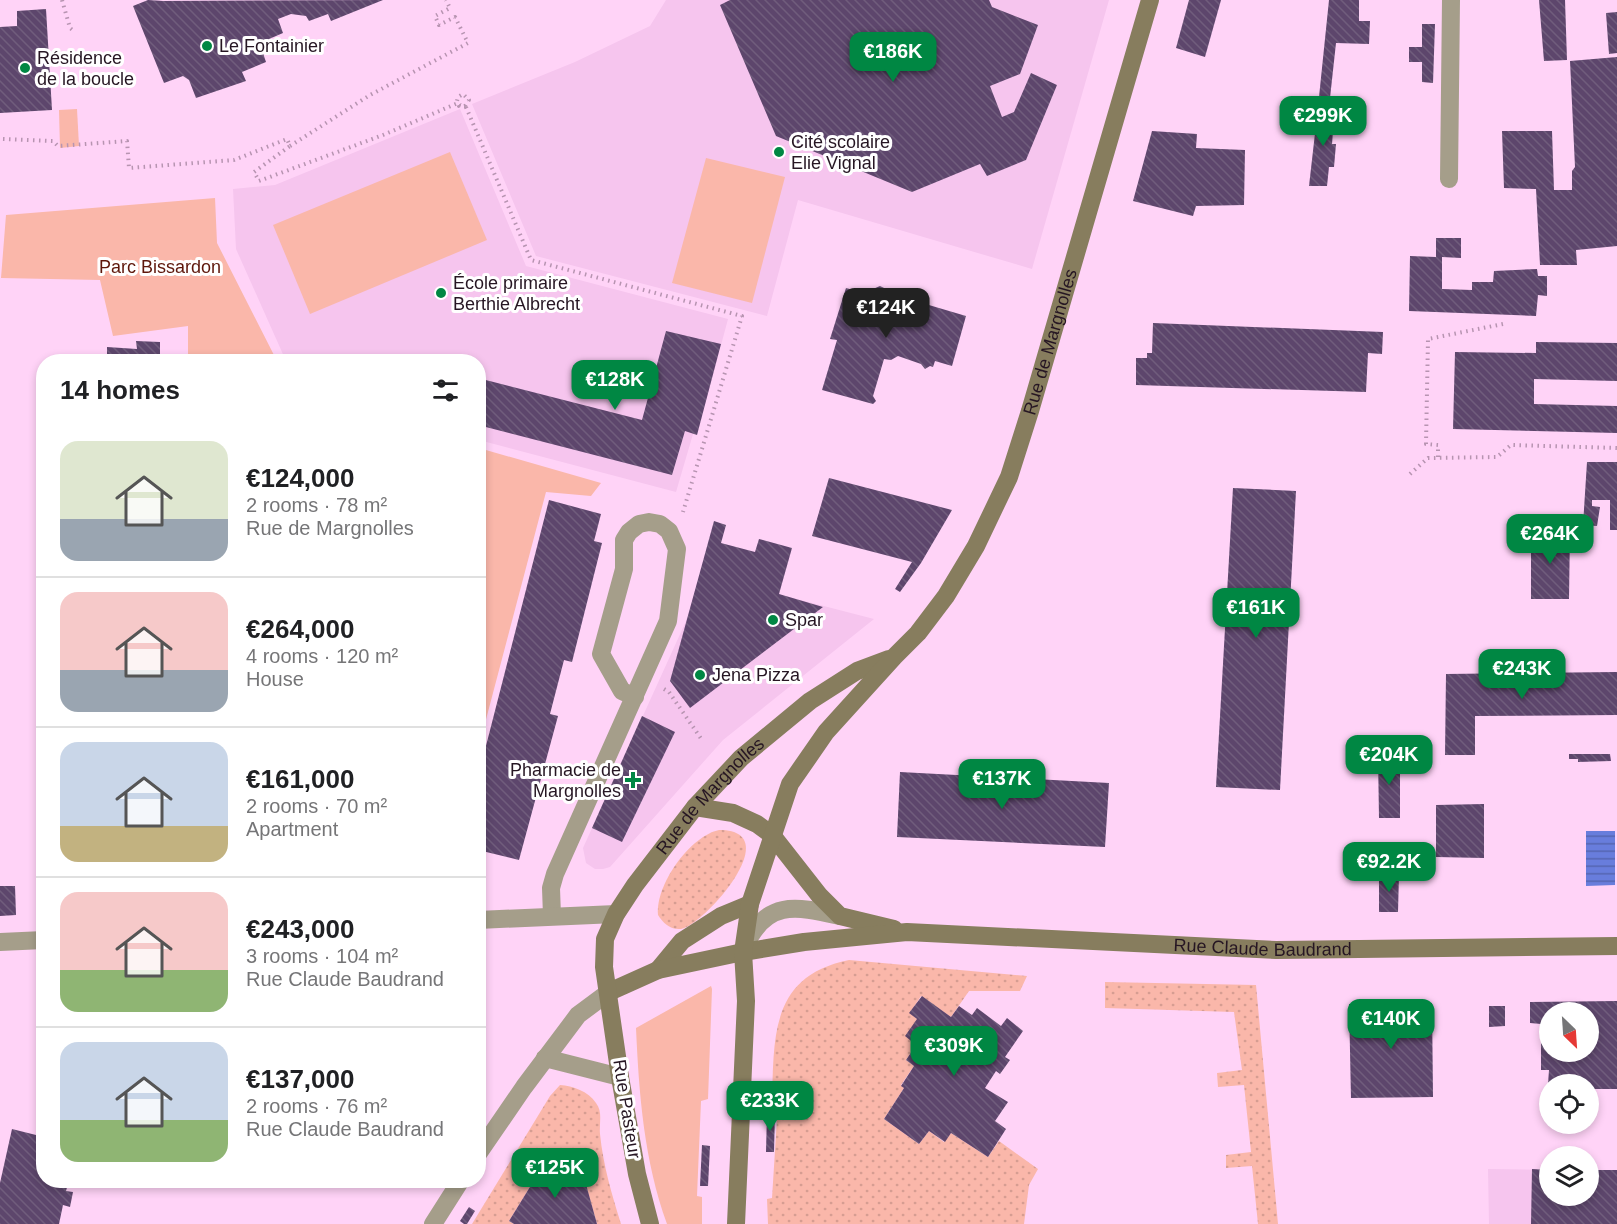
<!DOCTYPE html>
<meta charset="utf-8">
<style>
:root{--surface:#fff;--page:#f6f6f6;--text:#202124;--muted:#757577;--line:#e0e0e0;--accent:#008743}
body{margin:0;font-family:Arial,sans-serif;background:var(--page);color:var(--text);height:100vh;display:flex;flex-direction:column;font-size:22px;white-space:nowrap}
*{box-sizing:border-box;margin:0}
p{font-size:20px;color:var(--muted)}
.icon{flex:none;width:33px;height:33px;fill:none;stroke:currentColor;stroke-width:2;stroke-linecap:round;stroke-linejoin:round}
.map{position:relative;flex:1;overflow:hidden}
.drawer{position:absolute;left:36px;top:354px;width:450px;height:834px;display:flex;flex-direction:column;background:var(--surface);border-radius:24px;box-shadow:0 3px 9px #0003}
.drawer>*{flex:none}
.needle{width:39px;rotate:155deg}
.tools{position:absolute;left:1539px;top:1002px;display:grid;gap:12px}
.tools a{display:grid;place-items:center;width:60px;height:60px;border-radius:50%;background:var(--surface);box-shadow:0 3px 9px #0003;font-size:30px}
.price{position:absolute;translate:-50% -51px;padding:0 14px;border-radius:12px;background:var(--accent);color:#fff;font-size:20px;line-height:39px;filter:drop-shadow(0 2px 3px #0008)}
.price::after{content:'';position:absolute;left:50%;top:36px;width:18px;height:14px;margin-left:-9px;background:inherit;clip-path:polygon(0 0,100% 0,50% 100%)}
.price.selected{background:#222;color:#fff}
ul{padding:0;list-style:none}
li{display:flex;align-items:center;gap:18px;height:150px;padding:0 24px}
li+li{border-top:2px solid var(--line)}
li span{display:grid;place-items:center;flex:none;width:168px;height:120px;border-radius:18px;color:#555}
li>.icon{margin-inline-start:auto}
span .icon{width:72px;height:72px;fill:#fffc;stroke-width:1}
li b{font-size:26px}
h2{display:flex;justify-content:space-between;align-items:center;height:72px;padding:0 24px;font-size:26px}
.map>svg:first-child{display:block}
</style>
<div class="map">
<svg width="1617" height="1224" viewBox="0 0 1617 1224">
<defs>
<pattern id="grass-dots" width="8" height="8" patternUnits="userSpaceOnUse" patternTransform="scale(1.5)"><rect width="8" height="8" fill="#fab7aa"/><path d="M2 2h.1M6 6h.1" fill="none" stroke="#d69d92" stroke-width="1.8" stroke-linecap="round"/></pattern>
<pattern id="water-rules" width="6" height="5" patternUnits="userSpaceOnUse" patternTransform="scale(1.5)"><rect width="6" height="5" fill="#687ddc"/><path d="M0 2.5h6" fill="none" stroke="#5565b2"/></pattern>
<pattern id="building-back-hatch" width="6" height="6" patternUnits="userSpaceOnUse" patternTransform="scale(1.5)"><rect width="6" height="6" fill="#5d466c"/><path d="M-1 5l2 2M0 0l6 6M5-1l2 2" fill="none" stroke="#705d7c"/></pattern>
</defs>
<rect width="100%" height="100%" fill="#ffd3f7"/>
<g fill="#f6c5ee">
<path d="M666,0h443l-77,269 -234,-69 -31,116 -231,-60 -64,-152 103,-42 75,-36z"/>
<path d="M460,109l66,157 202,53 -31,116 -4,-1 -17,58 -197,-52 -1,-78 -192,-1 -50,-112 -3,-60 42,-4z"/>
<path d="M700,574l174,45 -151,121 -113,127 -7,2h-8l-9,-6 -3,-15 103,-227z"/>
<path d="M1488,1169l61,1 1,26h38l1,-26h28v54h-128z"/>
</g>
<g fill="url(#grass-dots)">
<path d="M719,830c70,0 -16,96 -38,99 -11,1 -18,-6 -23,-14 -3,-30 32,-79 61,-85z"/>
<path d="M849,960l178,16 -7,15h-51l-18,26 -30,-21 -11,17 7,6 -1,26 -10,15 8,6 -13,19 3,3 -20,31 35,25 10,-13 15,11 7,-9 37,24 11,-16 39,28 -9,16 -5,39h-256l-1,-25 5,-1 6,-95 -6,-1c2,-65 -2,-126 77,-142z"/>
<path d="M1105,982l151,3 22,239h-20l-6,-58 -26,2v-13l25,-3 -7,-67 -26,2 -1,-14 25,-3 -8,-58 -129,-4z"/>
<path d="M560,1085c13,1 28,6 36,18 7,9 3,20 4,31 3,31 12,61 21,90h-24l-13,-46 -7,2 -35,-21 -13,20 4,3 -24,39 5,3h-42l78,-128z"/>
</g>
<g fill="#fab7aa">
<path d="M77,109l2,37 -19,2 -1,-38z"/>
<path d="M450,152l37,88 -177,74 -37,-89z"/>
<path d="M706,158l79,19 -33,126 -80,-20z"/>
<path d="M215,198l2,45 60,118h-89v-35l-75,10 -13,-56 -99,-2 5,-63z"/>
<path d="M479,448l122,35 -10,13 -45,-4 -67,254z"/>
<path d="M711,986l1,3 -4,110 -7,2 -4,95 5,1v27h-35c-23,-64 -28,-129 -31,-196z"/>
</g>
<path fill="url(#water-rules)" d="M1586,831h29v54l-29,1z"/>
<g fill="url(#building-back-hatch)" fill-rule="evenodd">
<path d="M148,0l15,1 220,-1 -52,21 -3,-7 -19,7 -3,-5 -15,-2 -13,5 5,14 -14,6 -6,14 3,9 -24,10 4,9 -50,17 -7,-18 -6,-4 -19,7 -31,-77z"/>
<path d="M730,0h259l3,7 46,18 -18,49 -30,12 12,31 12,-5 17,-39 26,12 -31,75 -39,16 -7,-12 -68,28 -136,-56 -56,-131z"/>
<path d="M1189,0h32l-16,57 -29,-9z"/>
<path d="M1329,0h30v21h11l-1,23 -33,-1 -6,55 -11,-1z"/>
<path d="M1539,0h26l2,60 -23,1z"/>
<path d="M46,9l6,101 -52,3v-86l17,-1v-15z"/>
<path d="M1617,12v41l-8,1 -3,-41z"/>
<path d="M1422,24h13l-2,59 -11,-1v-20h-13v-15h13z"/>
<path d="M1617,57v189l-41,4 1,15h-37l-4,-76 -32,-1 -2,-57h50l2,59h18v-19l3,-4 -5,-106z"/>
<path d="M1318,107h17l-3,37h4l-2,23h-5l-2,19h-18z"/>
<path d="M1152,131l45,3 -1,14 49,2 -1,55 -48,1 -3,10 -60,-15z"/>
<path d="M1436,238h25v20l-19,-1v32l30,1v-8h21l1,-11 43,-2 1,7h9v20l-9,-1 -2,21 -127,-5 1,-55 26,1z"/>
<path d="M880,286l4,2 1,4 81,24 -14,50 -17,-5 -2,6 -3,-1 -5,3 -4,-5 -23,-8 -7,4 -7,-1 -11,37 3,5 -3,3 -51,-14 15,-50 -7,-1 16,-51 25,7 2,-6z"/>
<path d="M1153,323l230,9 -1,22 -14,-1 -2,39 -230,-7v-27h11v-5h5z"/>
<path d="M666,331l55,13 -24,91 -12,-4 -13,44 -194,-50v-47l164,42z"/>
<path d="M136,341l24,1v20h-53v-15l30,2z"/>
<path d="M1536,342l81,1v38l-83,-2v25l83,2v27l-164,-4 2,-77 81,1z"/>
<path d="M1587,462h30v68h-7v-30h-18v6l8,1 -3,19 -14,-1z"/>
<path d="M829,478l123,32 -31,53 -21,29 -5,-3 17,-27 -100,-26z"/>
<path d="M1233,488l63,3 -16,299 -64,-3z"/>
<path d="M549,500l52,14 -7,27 8,2 -30,119 -8,-2 -14,54 8,2 -39,144 -41,-10v-73z"/>
<path d="M714,521l12,4 -5,18 34,9 4,-13 33,9 -13,46 44,13 -133,101 -20,-27z"/>
<path d="M1531,530l39,1 -1,68h-38z"/>
<path d="M1617,672v43l-142,1v39h-30l1,-81z"/>
<path d="M642,716l33,16 -53,110 -30,-14z"/>
<path d="M1569,754h41l1,7 -33,1v-3h-9z"/>
<path d="M1378,755h22v63h-21z"/>
<path d="M900,772l209,11 -4,64 -208,-10z"/>
<path d="M1484,804v54l-48,-1v-52z"/>
<path d="M1379,874h20l-1,38h-19z"/>
<path d="M0,886h15l1,29 -16,1z"/>
<path d="M922,996l29,21 8,-11 13,9 5,-7 24,18 6,-8 16,13 -18,26 5,3 -10,14 -4,-3 -11,17 23,14 -13,19 11,8 -18,28 -37,-24 -6,9 -16,-11 -10,13 -35,-25 20,-31 -3,-2 13,-20 -8,-6 10,-15 -11,-9 12,-17 -8,-6z"/>
<path d="M1617,1001v88h-29v-5h-40l1,-14h-8v-46l-11,-1v-21zM1550,1012h38v40h-38z"/>
<path d="M1432,1003l1,94 -82,1 -2,-94z"/>
<path d="M1489,1006h16v20l-16,1z"/>
<path d="M767,1112h8l-1,40h-8z"/>
<path d="M12,1129l32,8v43h25l-3,11 7,1 -3,15 -7,-2 -4,19h-59v-41z"/>
<path d="M702,1145l8,1 -2,40h-8z"/>
<path d="M542,1158l35,22 7,-3 13,47h-83l-5,-3 24,-39 -4,-2z"/>
<path d="M1532,1169l18,1v26h38v-26h29v54h-86z"/>
<path d="M242,1180h28v4l-27,1z"/>
<path d="M469,1207l6,4 -8,13h-3l-4,-3z"/>
</g>
<g fill="none" stroke-linecap="round" stroke-linejoin="round">
<g stroke="#b794b1" stroke-width="4" stroke-dasharray="1.5 4.5" stroke-linecap="butt">
<path d="M62,0l8,28 5,4"/>
<path d="M466,107l65,153 211,56 -59,196"/>
<path d="M3,139l50,2 5,5 69,-5 2,27 105,-8 53,-21 3,7 -36,26 5,9 124,-46 75,-32 1,3h6"/>
<path d="M290,146l80,-51 98,-52 -13,-26 -16,8 -4,-9 15,-8 -4,-8"/>
<path d="M1438,457v-12l-12,-1 2,-105 75,-15"/>
<path d="M1410,474l18,-16 69,-1 14,-12 106,3"/>
<path d="M664,689l5,3 33,48"/>
</g>
<g stroke="#a59e8a" stroke-width="18">
<path d="M1449,179l2,-179"/>
<path d="M552,916l-1,-28 4,-14 113,-253 9,-72 -8,-18 -9,-7 -11,-2 -10,2 -10,8 -5,8v29l-23,85 21,37 13,6"/>
<path d="M744,948c22,-49 51,-42 96,-32"/>
</g>
<g stroke="#a59e8a" stroke-width="18">
<path d="M478,920l138,-6"/>
<path d="M0,942l44,-2"/>
<path d="M545,1058l75,19"/>
<path d="M478,1154l46,-67 54,-72 31,-23"/>
<path d="M433,1224l28,-44"/>
</g>
<g stroke="#877d5e" stroke-width="18">
<path d="M695,807l38,6 24,11 15,11 47,60 21,21 54,13"/>
<path d="M658,970l24,-29 39,-25 29,-12"/>
<path id="s1" d="M609,992l49,-22 85,-18 61,-10 103,-10 369,18 341,-4"/>
<path id="s2" d="M650,1224l-13,-50 -17,-97 -16,-110 1,-28 11,-25 19,-29 60,-78 46,-49 69,-57 47,-30 32,-12"/>
<path id="s3" d="M736,1224l10,-223 -3,-49 7,-48 40,-120 36,-52 68,-75 24,-24 28,-37 30,-50 33,-69 21,-66 120,-411"/>
</g>
<path stroke="#b794b1" stroke-width="4" stroke-dasharray="1.5 4.5" stroke-linecap="butt" d="M465,106l4,-6 -6,-6 -5,3 -1,4 3,4 6,2"/>
</g>
<g fill="#008743" stroke="#fff" stroke-width="2">
<circle cx="207" cy="46" r="6"/>
<circle cx="25" cy="68" r="6"/>
<circle cx="779" cy="152" r="6"/>
<circle cx="441" cy="293" r="6"/>
<circle cx="773" cy="620" r="6"/>
<circle cx="700" cy="675" r="6"/>
<path d="M630 771h6v6h6v6h-6v6h-6v-6h-6v-6h6z"/>
</g>
<g text-anchor="middle" dominant-baseline="central" stroke-width="6" stroke-linejoin="round" paint-order="stroke">
<g font-size="18" fill="#261623" stroke="#fff" text-anchor="start">
<text x="219" y="46">Le Fontainier</text>
<text x="37" y="58">Résidence<tspan x="37" dy="21">de la boucle</tspan></text>
<text x="791" y="142">Cité scolaire<tspan x="791" dy="21">Elie Vignal</tspan></text>
<text x="453" y="283">École primaire<tspan x="453" dy="21">Berthie Albrecht</tspan></text>
<text x="785" y="620">Spar</text>
<text x="712" y="675">Jena Pizza</text>
<text x="621" y="770" text-anchor="end">Pharmacie de<tspan x="621" dy="21">Margnolles</tspan></text>
</g>
<g font-size="18" fill="#5e170b" stroke="#fff">
<text x="160" y="267">Parc Bissardon</text>
</g>
<g font-size="18" fill="#261623" stroke="#fff">
<text stroke="none"><textPath href="#s3" startOffset="968">Rue de Margnolles</textPath></text>
<text stroke="none"><textPath href="#s2" startOffset="468">Rue de Margnolles</textPath></text>
<text stroke="none"><textPath href="#s1" startOffset="662">Rue Claude Baudrand</textPath></text>
<text transform="translate(627 1109) rotate(81)">Rue Pasteur</text>
</g>
</g>
</svg>
<div class="tools">
<a><svg class="needle" viewBox="-14 -14 28 28"><path d="M0-13l5 13h-10z" fill="#e53935"/><path d="M0 13l5-13h-10z" fill="#757577"/></svg></a>
<a><svg class="icon" aria-label="locate" viewBox="0 0 24 24"><circle cx="12" cy="12" r="6"/><path d="M12 2v4M12 18v4M2 12h4M18 12h4"/></svg></a>
<a><svg class="icon" aria-label="layers" viewBox="0 0 24 24"><path d="M12 4l9 5-9 5-9-5zM3 14l9 5 9-5"/></svg></a>
</div>
<b class="price" style="left:893px;top:83px">€186K</b>
<b class="price" style="left:1323px;top:147px">€299K</b>
<b class="price selected" style="left:886px;top:339px">€124K</b>
<b class="price" style="left:615px;top:411px">€128K</b>
<b class="price" style="left:1550px;top:565px">€264K</b>
<b class="price" style="left:1256px;top:639px">€161K</b>
<b class="price" style="left:1522px;top:700px">€243K</b>
<b class="price" style="left:1389px;top:786px">€204K</b>
<b class="price" style="left:1002px;top:810px">€137K</b>
<b class="price" style="left:1389px;top:893px">€92.2K</b>
<b class="price" style="left:1391px;top:1050px">€140K</b>
<b class="price" style="left:954px;top:1077px">€309K</b>
<b class="price" style="left:770px;top:1132px">€233K</b>
<b class="price" style="left:555px;top:1199px">€125K</b>
<section class="drawer">
<h2>14 homes<svg class="icon" aria-label="filters" viewBox="0 0 24 24"><path d="M4 7h16M4 17h16"/><circle cx="9" cy="7" r="2"/><circle cx="15" cy="17" r="2"/></svg></h2>
<ul>
<li><span style="background:linear-gradient(#dfe7d0 65%,#9aa5b1 0)"><svg class="icon" aria-label="home" viewBox="0 0 24 24"><path d="M3 11l9-7 9 7M6 9v11h12V9"/></svg></span><div><b>€124,000</b><p>2 rooms · 78 m²</p><p>Rue de Margnolles</p></div></li>
<li><span style="background:linear-gradient(#f6c9c9 65%,#9aa5b1 0)"><svg class="icon" aria-label="home" viewBox="0 0 24 24"><path d="M3 11l9-7 9 7M6 9v11h12V9"/></svg></span><div><b>€264,000</b><p>4 rooms · 120 m²</p><p>House</p></div></li>
<li><span style="background:linear-gradient(#c9d6e8 70%,#c2b280 0)"><svg class="icon" aria-label="home" viewBox="0 0 24 24"><path d="M3 11l9-7 9 7M6 9v11h12V9"/></svg></span><div><b>€161,000</b><p>2 rooms · 70 m²</p><p>Apartment</p></div></li>
<li><span style="background:linear-gradient(#f6c9c9 65%,#8fb573 0)"><svg class="icon" aria-label="home" viewBox="0 0 24 24"><path d="M3 11l9-7 9 7M6 9v11h12V9"/></svg></span><div><b>€243,000</b><p>3 rooms · 104 m²</p><p>Rue Claude Baudrand</p></div></li>
<li><span style="background:linear-gradient(#c9d6e8 65%,#8fb573 0)"><svg class="icon" aria-label="home" viewBox="0 0 24 24"><path d="M3 11l9-7 9 7M6 9v11h12V9"/></svg></span><div><b>€137,000</b><p>2 rooms · 76 m²</p><p>Rue Claude Baudrand</p></div></li>
</ul>
</section>
</div>
